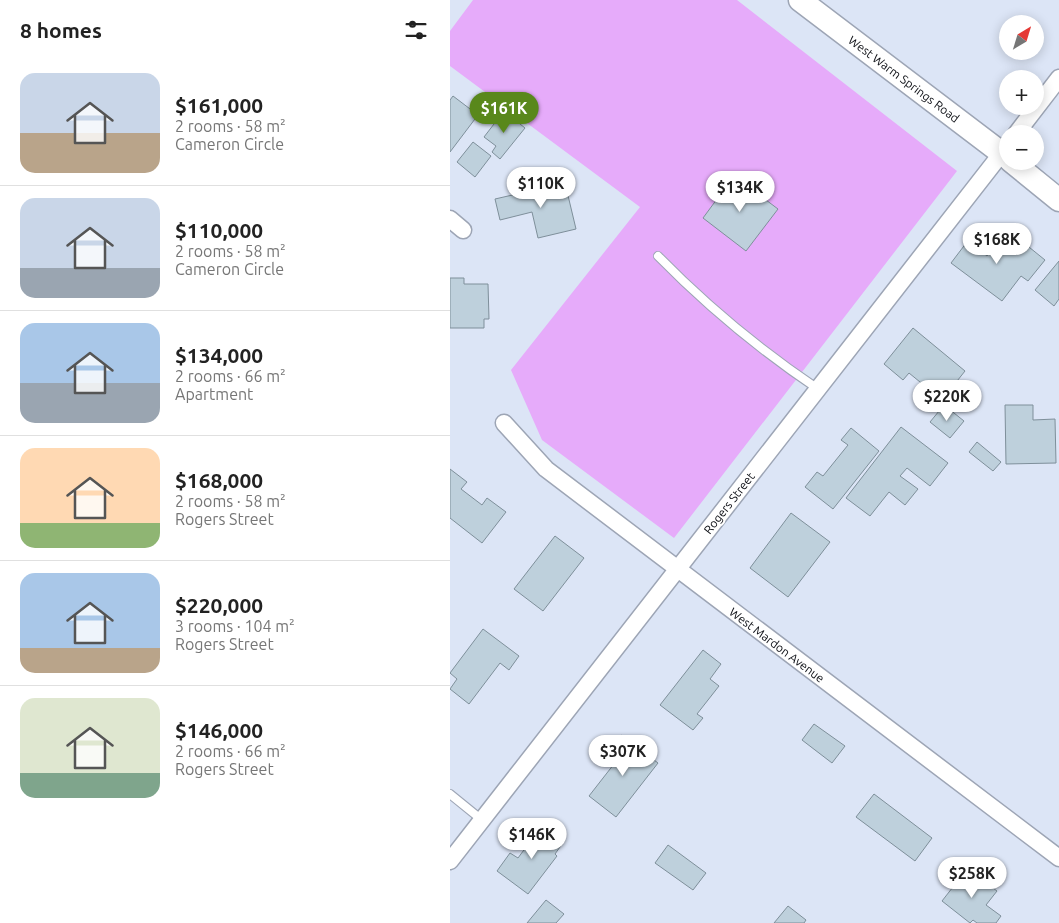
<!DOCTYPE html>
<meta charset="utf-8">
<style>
:root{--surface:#fff;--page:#f6f6f6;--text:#222;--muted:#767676;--line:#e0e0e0;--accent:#59881b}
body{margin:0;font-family:Ubuntu,sans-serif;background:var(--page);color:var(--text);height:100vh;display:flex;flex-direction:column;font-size:19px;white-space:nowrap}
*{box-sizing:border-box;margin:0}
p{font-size:16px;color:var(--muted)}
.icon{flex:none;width:28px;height:28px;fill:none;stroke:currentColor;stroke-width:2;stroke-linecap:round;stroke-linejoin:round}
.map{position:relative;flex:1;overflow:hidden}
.sheet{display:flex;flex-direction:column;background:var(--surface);width:450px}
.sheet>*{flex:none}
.needle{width:32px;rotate:38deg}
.buttons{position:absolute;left:549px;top:15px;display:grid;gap:10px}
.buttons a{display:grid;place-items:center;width:45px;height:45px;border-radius:50%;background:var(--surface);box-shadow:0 2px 12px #0003;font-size:25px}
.price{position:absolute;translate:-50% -42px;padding:0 11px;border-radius:18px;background:#fff;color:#222;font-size:16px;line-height:32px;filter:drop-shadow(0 1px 2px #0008)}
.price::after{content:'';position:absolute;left:50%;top:30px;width:15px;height:11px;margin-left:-8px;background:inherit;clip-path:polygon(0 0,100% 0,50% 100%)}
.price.on{background:var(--accent);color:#fff}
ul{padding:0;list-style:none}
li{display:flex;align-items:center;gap:15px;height:125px;padding:0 20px}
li+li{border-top:1px solid var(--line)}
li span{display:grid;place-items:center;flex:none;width:140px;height:100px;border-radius:15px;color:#555}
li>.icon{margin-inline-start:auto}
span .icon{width:60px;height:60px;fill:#fffc;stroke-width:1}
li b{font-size:21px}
h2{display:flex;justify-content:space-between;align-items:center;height:60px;padding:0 20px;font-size:21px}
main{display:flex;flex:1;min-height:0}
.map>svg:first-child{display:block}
</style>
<main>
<section class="sheet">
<h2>8 homes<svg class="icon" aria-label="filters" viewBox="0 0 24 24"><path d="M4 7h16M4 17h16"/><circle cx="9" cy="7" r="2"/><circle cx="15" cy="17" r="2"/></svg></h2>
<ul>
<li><span style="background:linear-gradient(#c9d6e8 60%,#b9a48a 0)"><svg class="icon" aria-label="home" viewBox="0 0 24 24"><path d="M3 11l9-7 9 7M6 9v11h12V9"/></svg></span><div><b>$161,000</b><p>2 rooms · 58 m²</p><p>Cameron Circle</p></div></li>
<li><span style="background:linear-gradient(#c9d6e8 70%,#9aa5b1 0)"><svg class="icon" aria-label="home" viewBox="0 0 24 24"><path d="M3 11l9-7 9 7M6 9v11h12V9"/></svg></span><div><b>$110,000</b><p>2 rooms · 58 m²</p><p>Cameron Circle</p></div></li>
<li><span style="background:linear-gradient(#a9c7e8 60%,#9aa5b1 0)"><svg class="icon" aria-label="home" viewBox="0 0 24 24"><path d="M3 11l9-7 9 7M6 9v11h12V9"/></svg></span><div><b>$134,000</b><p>2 rooms · 66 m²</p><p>Apartment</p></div></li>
<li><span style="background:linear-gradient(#ffd9b3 75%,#8fb573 0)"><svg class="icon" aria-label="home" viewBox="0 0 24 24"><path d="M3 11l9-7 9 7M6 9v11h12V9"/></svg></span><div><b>$168,000</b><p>2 rooms · 58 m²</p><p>Rogers Street</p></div></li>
<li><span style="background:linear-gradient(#a9c7e8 75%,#b9a48a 0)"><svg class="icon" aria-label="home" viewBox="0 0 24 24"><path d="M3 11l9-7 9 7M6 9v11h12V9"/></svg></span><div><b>$220,000</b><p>3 rooms · 104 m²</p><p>Rogers Street</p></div></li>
<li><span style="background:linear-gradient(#dfe7d0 75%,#7fa58c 0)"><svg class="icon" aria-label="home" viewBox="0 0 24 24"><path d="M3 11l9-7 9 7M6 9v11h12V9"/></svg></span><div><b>$146,000</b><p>2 rooms · 66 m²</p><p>Rogers Street</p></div></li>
</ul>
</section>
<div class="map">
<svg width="609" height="923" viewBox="0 0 609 923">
<rect width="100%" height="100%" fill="#dce5f6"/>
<path fill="#e6abfa" d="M23,0h264l220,171 -283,367 -132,-98 -31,-70 129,-163 -190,-141v-35z"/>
<g fill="#bed0dc" stroke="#7e8f9a">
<path d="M3,96l25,19 -28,37v-52z"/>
<path d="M54,111l21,17 -25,31 -8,-7 4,-6 -12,-9z"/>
<path d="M23,142l18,14 -16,21 -18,-15z"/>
<path d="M284,176l44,33 -32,42 -43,-33z"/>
<path d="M115,183l11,46 -38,9 -6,-26 -32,8 -5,-21z"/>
<path d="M523,234l14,10 -6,7 6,5 14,-18 17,13 6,-8 21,17 -17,21 -7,-5 -19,25 -51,-38z"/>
<path d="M609,261v38l-5,7 -19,-16z"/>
<path d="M0,278h14v6h24l1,35h-5v9h-34z"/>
<path d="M463,328l52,43 -23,29 -33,-27 -6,7 -19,-16z"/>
<path d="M494,405l20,16 -14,17 -20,-16z"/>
<path d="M555,405h28v15l22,-1 1,44 -50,1z"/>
<path d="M451,427l47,36 -18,23 -23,-18 -7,8 18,13 -13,16 -16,-13 -19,24 -24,-18z"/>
<path d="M401,428l28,23 -46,58 -28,-22 12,-15 6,4 25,-31 -7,-5z"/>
<path d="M527,442l24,20 -8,9 -24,-19z"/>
<path d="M0,469l17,13 -6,7 21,16 5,-7 19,14 -24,31 -32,-25z"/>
<path d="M341,513l39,29 -42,55 -38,-29z"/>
<path d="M105,536l29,22 -41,53 -29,-22z"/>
<path d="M33,629l36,27 -10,14 -9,-7 -31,41 -19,-15 7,-10 -7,-6z"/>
<path d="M253,650l18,14 -11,15 9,7 -22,28 6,4 -10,12 -33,-25z"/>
<path d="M364,724l31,22 -13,17 -30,-23z"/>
<path d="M171,735l37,28 -42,54 -27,-21 32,-41 -10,-7z"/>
<path d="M424,794l58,44 -17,23 -59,-44z"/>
<path d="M93,824l22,16 -10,14 2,2 -29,38 -31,-23 13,-18 8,5z"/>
<path d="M218,845l38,28 -13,17 -38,-27z"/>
<path d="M517,869l30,22 -11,14 15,11 -5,7h-19l-4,-3 -3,3 -28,-22z"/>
<path d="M96,900l18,14 -8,9h-29z"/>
<path d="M338,906l18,14 -2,3h-30z"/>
</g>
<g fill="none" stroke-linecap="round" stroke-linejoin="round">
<g stroke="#9da5b5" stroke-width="10">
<g id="service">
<path d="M208,256c49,50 102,94 160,133"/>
<path d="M0,794l32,26"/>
</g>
</g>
<g stroke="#9da5b5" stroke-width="19">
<g id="minor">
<path d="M566,134l43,-56"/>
<path d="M0,219l13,11"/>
<path d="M54,423l42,46 513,389"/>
<path d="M0,861l558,-716"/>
</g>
</g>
<g stroke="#9da5b5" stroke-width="25">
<g id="secondary">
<path d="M350,0l208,158"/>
<path d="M561,161l48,39"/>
</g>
</g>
<use href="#service" stroke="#fff" stroke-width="8"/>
<use href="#minor" stroke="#fff" stroke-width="16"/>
<use href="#secondary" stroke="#fff" stroke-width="22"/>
</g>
<g text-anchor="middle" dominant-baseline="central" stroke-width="4" stroke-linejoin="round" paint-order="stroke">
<g font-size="12" fill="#0a0c12" stroke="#fff">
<text transform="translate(454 79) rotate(37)">West Warm Springs Road</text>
<text transform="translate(279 503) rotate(-52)">Rogers Street</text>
<text transform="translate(327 645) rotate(37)">West Mardon Avenue</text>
</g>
</g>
</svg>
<div class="buttons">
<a><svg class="needle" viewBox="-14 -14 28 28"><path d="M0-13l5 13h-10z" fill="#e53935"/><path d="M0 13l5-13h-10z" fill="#767676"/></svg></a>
<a>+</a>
<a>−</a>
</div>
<b class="price on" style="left:54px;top:134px">$161K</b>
<b class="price" style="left:91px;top:209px">$110K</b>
<b class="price" style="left:290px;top:213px">$134K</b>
<b class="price" style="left:547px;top:265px">$168K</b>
<b class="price" style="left:497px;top:422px">$220K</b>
<b class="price" style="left:173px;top:777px">$307K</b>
<b class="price" style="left:82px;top:860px">$146K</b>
<b class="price" style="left:522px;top:899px">$258K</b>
</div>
</main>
